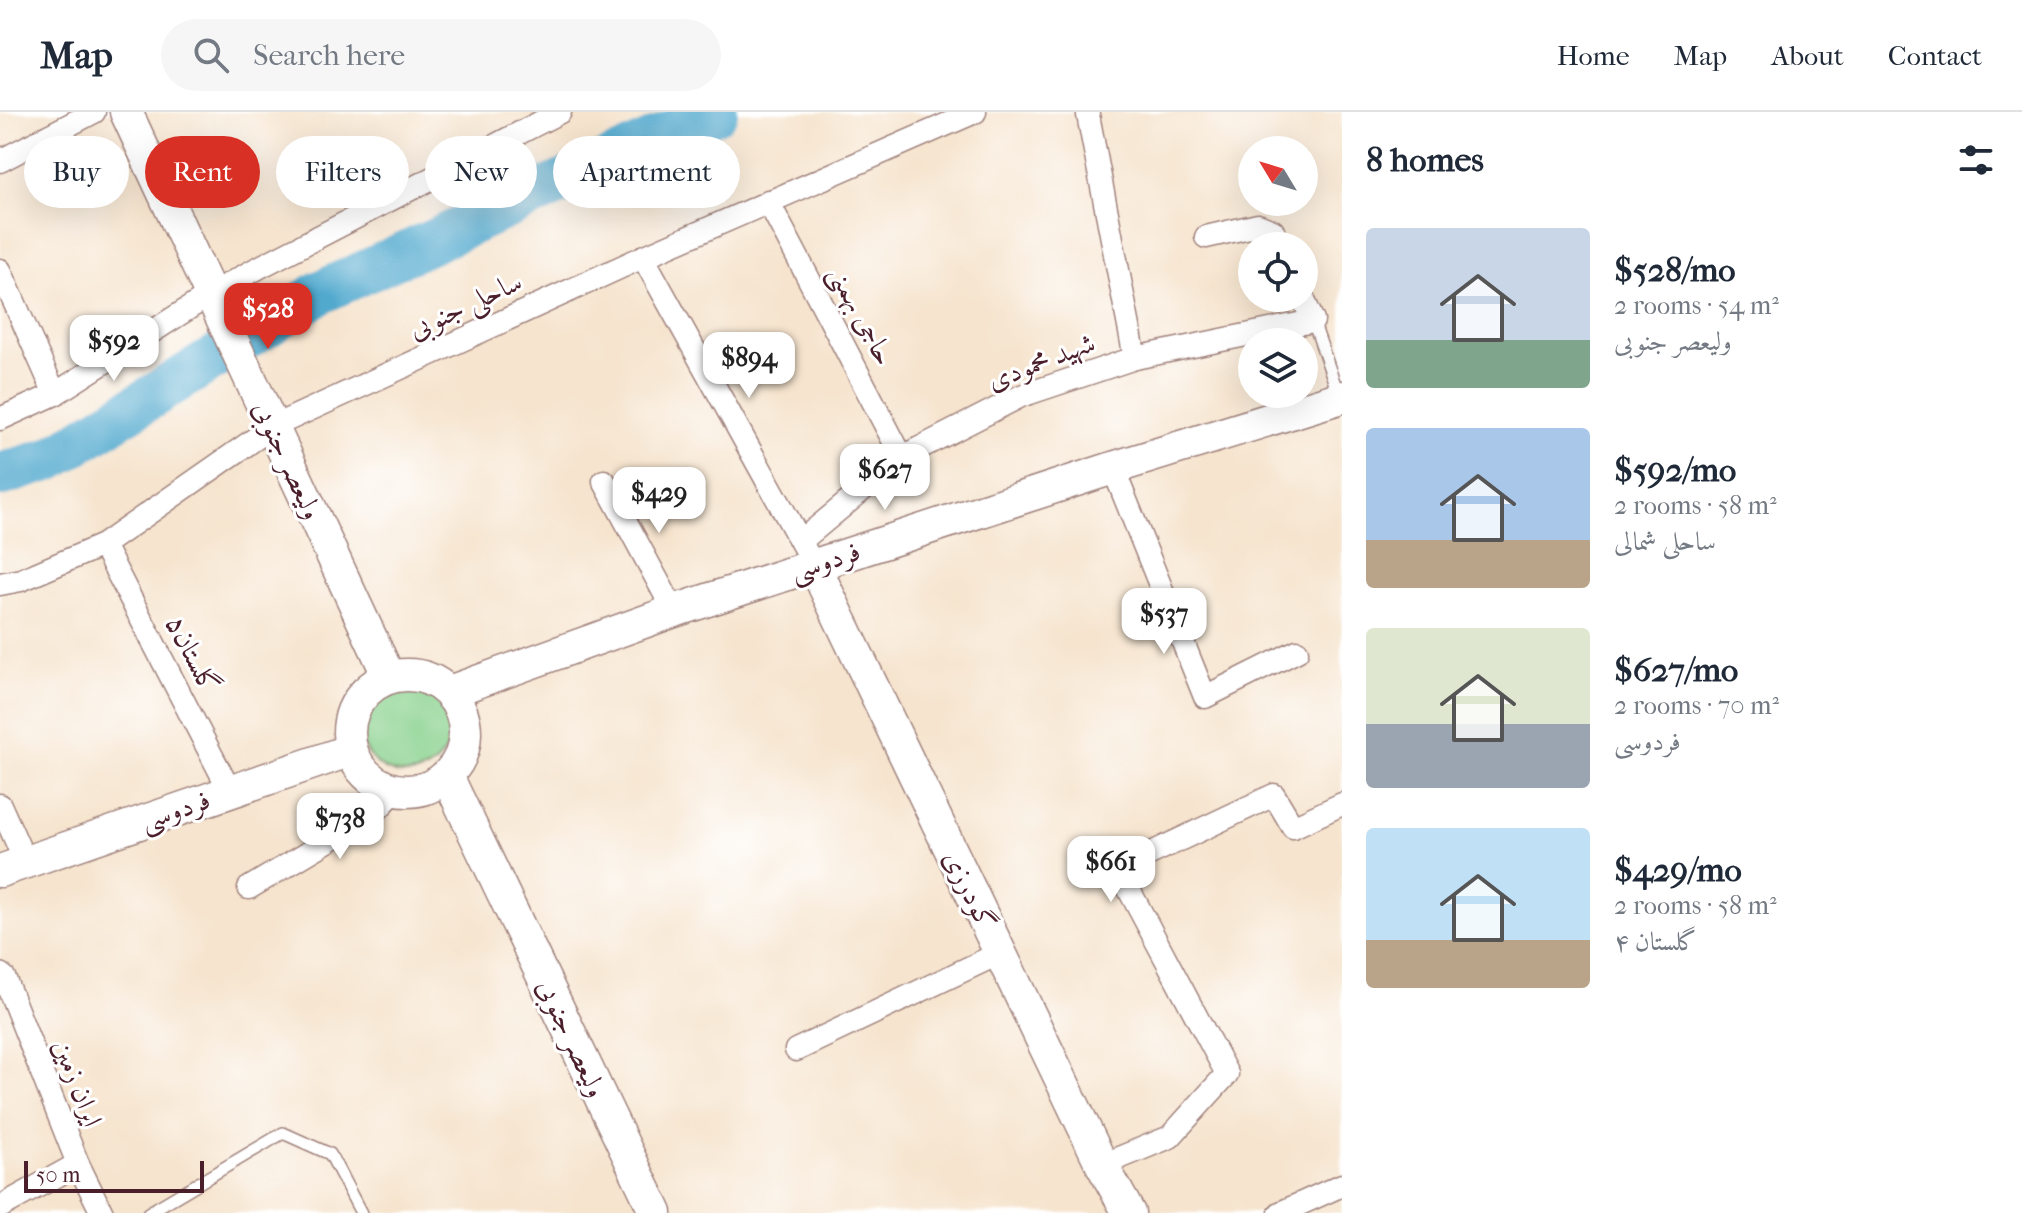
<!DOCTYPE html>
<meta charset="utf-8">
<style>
:root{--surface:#fff;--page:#f6f6f7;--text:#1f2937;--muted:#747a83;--line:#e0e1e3;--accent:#d93025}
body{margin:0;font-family:"IM FELL French Canon",Amiri,serif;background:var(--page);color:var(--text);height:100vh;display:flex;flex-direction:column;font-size:30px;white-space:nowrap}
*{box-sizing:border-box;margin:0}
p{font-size:26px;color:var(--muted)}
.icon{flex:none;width:44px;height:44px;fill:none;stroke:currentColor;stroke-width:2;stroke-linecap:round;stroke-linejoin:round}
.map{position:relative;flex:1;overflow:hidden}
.drawer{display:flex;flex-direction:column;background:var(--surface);width:680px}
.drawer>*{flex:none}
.banner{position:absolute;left:24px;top:24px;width:760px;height:72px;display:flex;gap:16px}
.needle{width:52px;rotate:308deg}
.fabs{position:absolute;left:1238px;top:24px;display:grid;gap:16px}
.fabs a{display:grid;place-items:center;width:80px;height:80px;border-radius:50%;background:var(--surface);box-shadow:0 8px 32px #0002;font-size:40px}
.scale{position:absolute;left:24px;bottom:20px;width:180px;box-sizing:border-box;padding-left:8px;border:4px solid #4a1f2b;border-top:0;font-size:22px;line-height:28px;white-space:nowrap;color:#4a1f2b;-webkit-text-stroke:6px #fff;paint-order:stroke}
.price{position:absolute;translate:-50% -68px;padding:0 18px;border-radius:16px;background:#fff;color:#222;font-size:26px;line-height:52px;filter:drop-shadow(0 2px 4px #0008)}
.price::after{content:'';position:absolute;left:50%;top:48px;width:24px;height:18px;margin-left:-12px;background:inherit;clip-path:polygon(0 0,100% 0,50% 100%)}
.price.selected{background:var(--accent);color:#fff}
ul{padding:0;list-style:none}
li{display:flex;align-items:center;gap:24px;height:200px;padding:0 24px}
li span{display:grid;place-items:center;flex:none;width:224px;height:160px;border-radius:8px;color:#555}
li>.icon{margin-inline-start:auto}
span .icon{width:96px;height:96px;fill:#fffc;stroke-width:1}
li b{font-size:34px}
h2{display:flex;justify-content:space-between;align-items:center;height:96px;padding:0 24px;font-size:34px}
.tag{padding:0 28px;border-radius:36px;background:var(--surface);box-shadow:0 8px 32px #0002;font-size:28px;line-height:72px}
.tag.selected{background:var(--accent);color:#fff}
header{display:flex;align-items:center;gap:48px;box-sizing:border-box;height:112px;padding:0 40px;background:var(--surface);border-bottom:2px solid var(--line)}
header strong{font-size:38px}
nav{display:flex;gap:44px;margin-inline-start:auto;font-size:28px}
.search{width:560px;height:72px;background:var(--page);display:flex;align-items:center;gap:20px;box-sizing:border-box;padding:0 28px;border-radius:44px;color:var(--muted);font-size:30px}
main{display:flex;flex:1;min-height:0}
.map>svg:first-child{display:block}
</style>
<header>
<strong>Map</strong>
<div class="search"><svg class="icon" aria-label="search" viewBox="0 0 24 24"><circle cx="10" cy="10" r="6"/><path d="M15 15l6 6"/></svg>Search here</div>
<nav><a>Home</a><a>Map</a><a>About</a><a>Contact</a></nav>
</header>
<main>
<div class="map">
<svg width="1342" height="1101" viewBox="0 0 1342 1101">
<rect width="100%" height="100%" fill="#fff"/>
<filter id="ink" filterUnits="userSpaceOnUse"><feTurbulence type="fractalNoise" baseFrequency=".0125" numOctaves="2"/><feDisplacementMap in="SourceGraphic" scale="16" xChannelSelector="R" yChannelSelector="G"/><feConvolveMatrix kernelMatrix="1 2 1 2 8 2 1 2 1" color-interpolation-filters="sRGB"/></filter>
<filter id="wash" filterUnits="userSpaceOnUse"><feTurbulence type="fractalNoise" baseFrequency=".006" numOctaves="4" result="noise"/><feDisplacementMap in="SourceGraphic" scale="32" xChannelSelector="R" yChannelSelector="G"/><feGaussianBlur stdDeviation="1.8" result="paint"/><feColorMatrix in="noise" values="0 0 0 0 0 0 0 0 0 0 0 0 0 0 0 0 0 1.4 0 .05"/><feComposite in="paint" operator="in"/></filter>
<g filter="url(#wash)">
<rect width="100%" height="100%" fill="#f6e4ce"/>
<circle fill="#89d18d" stroke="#6a785c" stroke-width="2" cx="406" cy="617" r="45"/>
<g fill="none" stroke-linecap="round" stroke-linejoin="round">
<path stroke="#51a9ce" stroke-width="44" d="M0,363l51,-16 270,-167 395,-180"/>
</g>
</g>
<g filter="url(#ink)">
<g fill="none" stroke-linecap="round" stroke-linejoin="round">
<g stroke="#a0827c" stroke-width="14">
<g id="lane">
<path d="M1313,209l26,75"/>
<path d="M148,1101l135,-80 47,21 31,59"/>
</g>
</g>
<g stroke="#a0827c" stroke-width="25">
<g id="street">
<path d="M1088,3l47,243"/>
<path d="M0,49l94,-49"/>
<path d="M768,89l134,256"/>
<path d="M1206,125l52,-12 15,6 7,15"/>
<path d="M643,145l164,296"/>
<path d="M0,158l55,124"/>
<path d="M0,307l55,-25 156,-100 47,-26 302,-156"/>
<path d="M1113,356l92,229 92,-46"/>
<path d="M604,369l70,130"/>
<path d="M801,429l101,-84 119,-61 114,-38 178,-37 -10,-23"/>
<path d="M103,433l127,246"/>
<path d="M0,472l21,-4 82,-35 169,-118 371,-170 332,-145"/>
<path d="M0,693l25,56"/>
<path d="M249,776l124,-74 23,-24"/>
<path d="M0,862l4,3 74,187 24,49"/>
<path d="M796,938l204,-97"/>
<path d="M1102,1053l68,-28 57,-63 -109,-205 156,-74 19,32 49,-23"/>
<path d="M0,1095l78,-43"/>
<path d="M1280,1101l62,-28"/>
</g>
</g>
<g stroke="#a0827c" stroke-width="35">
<g id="secondary">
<path d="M126,0l263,565"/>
<path d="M814,453l288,600 27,48"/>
<circle cx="407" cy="621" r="58"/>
<path d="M449,580l225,-81 439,-143 229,-71"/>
<path d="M447,664l209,437"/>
<path d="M0,759l351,-121"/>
</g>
</g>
<use href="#lane" stroke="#fff" stroke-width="11"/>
<use href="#street" stroke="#fff" stroke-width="22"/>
<use href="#secondary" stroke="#fff" stroke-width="32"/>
</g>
</g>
<g text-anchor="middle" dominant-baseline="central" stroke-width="6" stroke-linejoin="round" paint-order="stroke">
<g font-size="28" fill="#4a1f2b" stroke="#fff">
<text transform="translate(465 193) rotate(-25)">ساحلی جنوبی</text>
<text transform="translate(862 203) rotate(62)">حاجی بهمنی</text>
<text transform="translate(1041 249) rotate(-21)">شهید محمودی</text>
<text transform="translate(288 348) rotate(65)">ولیعصر جنوبی</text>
<text transform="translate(825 449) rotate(-18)">فردوسی</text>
<text transform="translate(193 542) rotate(63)">گلستان۵</text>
<text transform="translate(175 698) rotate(-19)">فردوسی</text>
<text transform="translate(970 778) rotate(64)">گودرزی</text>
<text transform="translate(572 926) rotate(65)">ولیعصر جنوبی</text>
<text transform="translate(78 971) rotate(69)">ایران زمین</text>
</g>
</g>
</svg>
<div class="fabs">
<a><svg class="needle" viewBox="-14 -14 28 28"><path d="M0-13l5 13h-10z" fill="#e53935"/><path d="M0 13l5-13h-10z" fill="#747a83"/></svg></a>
<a><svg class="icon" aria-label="locate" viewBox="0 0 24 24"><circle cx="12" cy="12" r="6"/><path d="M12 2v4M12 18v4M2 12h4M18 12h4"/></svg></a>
<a><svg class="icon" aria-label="layers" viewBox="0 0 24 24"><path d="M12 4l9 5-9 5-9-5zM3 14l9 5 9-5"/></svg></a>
</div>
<div class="scale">50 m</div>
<b class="price selected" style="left:268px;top:239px">$528</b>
<b class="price" style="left:114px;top:271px">$592</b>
<b class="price" style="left:749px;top:288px">$894</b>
<b class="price" style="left:885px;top:400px">$627</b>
<b class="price" style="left:659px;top:423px">$429</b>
<b class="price" style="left:1164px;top:544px">$537</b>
<b class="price" style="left:340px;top:749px">$738</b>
<b class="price" style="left:1111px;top:792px">$661</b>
<div class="banner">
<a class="tag">Buy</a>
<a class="tag selected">Rent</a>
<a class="tag">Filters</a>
<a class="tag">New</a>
<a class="tag">Apartment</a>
</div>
</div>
<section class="drawer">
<h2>8 homes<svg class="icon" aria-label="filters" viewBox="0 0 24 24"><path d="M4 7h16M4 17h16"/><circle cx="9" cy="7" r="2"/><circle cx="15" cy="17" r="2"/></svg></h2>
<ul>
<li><span style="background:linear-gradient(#c9d6e8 70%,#7fa58c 0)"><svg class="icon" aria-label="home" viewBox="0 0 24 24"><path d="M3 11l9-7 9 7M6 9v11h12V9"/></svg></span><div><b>$528/mo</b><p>2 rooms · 54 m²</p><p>ولیعصر جنوبی</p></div></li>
<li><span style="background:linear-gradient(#a9c7e8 70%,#b9a48a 0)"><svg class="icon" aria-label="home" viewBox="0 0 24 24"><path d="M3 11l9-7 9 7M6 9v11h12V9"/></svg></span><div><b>$592/mo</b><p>2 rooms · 58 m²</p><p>ساحلی شمالی</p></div></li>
<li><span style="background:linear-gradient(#dfe7d0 60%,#9aa5b1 0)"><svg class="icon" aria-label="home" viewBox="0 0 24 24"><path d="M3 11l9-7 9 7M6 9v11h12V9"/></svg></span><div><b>$627/mo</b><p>2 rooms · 70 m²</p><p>فردوسی</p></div></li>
<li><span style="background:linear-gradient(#bfe0f5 70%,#b9a48a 0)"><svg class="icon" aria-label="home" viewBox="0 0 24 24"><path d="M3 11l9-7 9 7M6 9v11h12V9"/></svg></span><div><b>$429/mo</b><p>2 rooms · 58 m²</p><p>گلستان ۴</p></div></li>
</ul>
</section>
</main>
